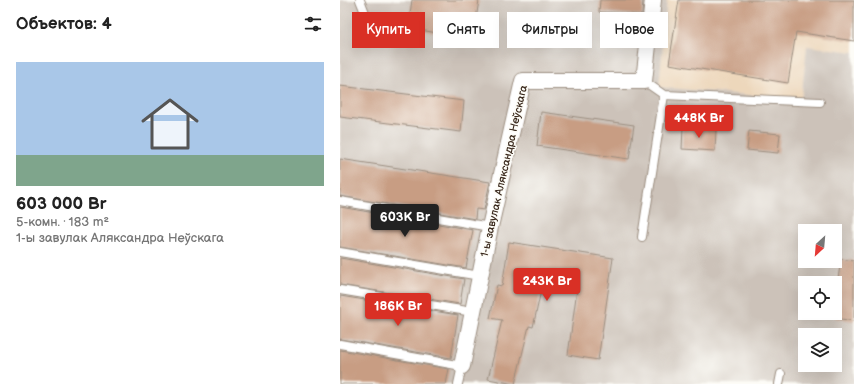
<!DOCTYPE html>
<html lang="ru">
<meta charset="utf-8">
<style>
:root{--surface:#fff;--page:#f6f6f6;--text:#222;--muted:#767676;--accent:#d93025}
body{margin:0;font-family:"Balsamiq Sans",sans-serif;background:var(--page);color:var(--text);height:100vh;display:flex;flex-direction:column;font-size:15px;white-space:nowrap}
*{box-sizing:border-box;margin:0}
p{font-size:13px;color:var(--muted)}
.icon{flex:none;width:22px;height:22px;fill:none;stroke:currentColor;stroke-width:2;stroke-linecap:round;stroke-linejoin:round}
.map{position:relative;flex:1;overflow:hidden}
.details{display:flex;flex-direction:column;background:var(--surface);width:340px}
.details>*{flex:none}
.banner{position:absolute;left:12px;top:12px;width:380px;height:36px;display:flex;gap:8px}
.needle{width:26px;rotate:206deg}
.tools{position:absolute;left:458px;top:224px;display:grid;gap:8px}
.tools a{display:grid;place-items:center;width:44px;height:44px;border-radius:0px;background:var(--surface);box-shadow:0 4px 16px #0002;font-size:20px}
.price{position:absolute;translate:-50% -34px;padding:0 9px;border-radius:4px;background:var(--accent);color:#fff;font-size:13px;line-height:26px;filter:drop-shadow(0 1px 2px #0008)}
.price::after{content:'';position:absolute;left:50%;top:24px;width:12px;height:9px;margin-left:-6px;background:inherit;clip-path:polygon(0 0,100% 0,50% 100%)}
.price.selected{background:#222;color:#fff}
ul{padding:0;list-style:none}
li{display:grid;align-content:center;gap:8px;height:212px;padding:0 16px}
li span{display:grid;place-items:center;height:124px;border-radius:0px;color:#555}
li>.icon{margin-inline-start:auto}
span .icon{width:72px;height:72px;fill:#fffc;stroke-width:1}
li b{font-size:17px}
h2{display:flex;justify-content:space-between;align-items:center;height:48px;padding:0 16px;font-size:17px}
.tag{padding:0 14px;border-radius:0px;background:var(--surface);box-shadow:0 4px 16px #0002;font-size:14px;line-height:36px}
.tag.selected{background:var(--accent);color:#fff}
main{display:flex;flex:1;min-height:0}
.map>svg:first-child{display:block}
</style>
<main>
<section class="details">
<h2>Объектов: 4<svg class="icon" aria-label="filters" viewBox="0 0 24 24"><path d="M4 7h16M4 17h16"/><circle cx="9" cy="7" r="2"/><circle cx="15" cy="17" r="2"/></svg></h2>
<ul>
<li><span style="background:linear-gradient(#a9c7e8 75%,#7fa58c 0)"><svg class="icon" aria-label="home" viewBox="0 0 24 24"><path d="M3 11l9-7 9 7M6 9v11h12V9"/></svg></span><div><b>603 000 Br</b><p>5-комн. · 183 m²</p><p>1-ы завулак Аляксандра Неўскага</p></div></li>
</ul>
</section>
<div class="map">
<svg width="514" height="384" viewBox="0 0 514 384">
<rect width="100%" height="100%" fill="#fdfcf7"/>
<filter id="ink" filterUnits="userSpaceOnUse"><feTurbulence type="fractalNoise" baseFrequency=".025" numOctaves="2"/><feDisplacementMap in="SourceGraphic" scale="8" xChannelSelector="R" yChannelSelector="G"/><feConvolveMatrix kernelMatrix="1 2 1 2 8 2 1 2 1" color-interpolation-filters="sRGB"/></filter>
<filter id="wash" filterUnits="userSpaceOnUse"><feTurbulence type="fractalNoise" baseFrequency=".012" numOctaves="4" result="noise"/><feDisplacementMap in="SourceGraphic" scale="16" xChannelSelector="R" yChannelSelector="G"/><feGaussianBlur stdDeviation="0.9" result="paint"/><feColorMatrix in="noise" values="0 0 0 0 0 0 0 0 0 0 0 0 0 0 0 0 0 1.4 0 .05"/><feComposite in="paint" operator="in"/></filter>
<g filter="url(#wash)">
<rect width="100%" height="100%" fill="#f9eddd"/>
<path fill="#edd7bb" d="M327,0h187v52l-47,-5 -6,53 -142,-13z"/>
<path fill="#ccc2b9" fill-rule="evenodd" d="M0,0h327l-8,87 142,13 6,-54 47,6v332h-514zM465,231h30v30h-30zM465,283h30v30h-30zM465,335h30v30h-30z"/>
<g id="blocks">
<g fill="#c89d83">
<path d="M72,0h67l-6,39 -65,-11z"/>
<path d="M260,0h43l-1,15 -43,-3z"/>
<path d="M339,0h175v41l-58,-9 -8,51 -119,-19z"/>
<path d="M0,86l124,15 -3,31 -121,-15z"/>
<path d="M201,112l93,13 -5,34 -92,-13z"/>
<path d="M343,127l33,2 -1,22 -33,-2z"/>
<path d="M409,131l31,3 -2,19 -31,-3z"/>
<path d="M0,159l150,23 -6,28 -8,-1 -1,10 -135,-23z"/>
<path d="M0,207l133,23 -7,38 -126,-21z"/>
<path d="M169,242l104,16 -15,102 -30,-5 10,-73 -34,-5 -11,50 -4,-1 -14,58 -27,-5 14,-59 -12,-2 7,-33 5,1z"/>
<path d="M0,258l124,21 -4,25 -120,-19z"/>
<path d="M501,259l13,2v60l-19,-3v-19z"/>
<path d="M0,296l118,19 -7,43 -111,-19z"/>
<path d="M0,350l109,19 -3,15h-106z"/>
</g>
</g>
</g>
<g filter="url(#ink)">
<use href="#blocks" fill-opacity="0" stroke="#9a8c7e" stroke-width="1"/>
<g fill="none" stroke-linecap="round" stroke-linejoin="round">
<g stroke="#9a8c7e" stroke-width="10">
<g id="service">
<path d="M20,0l6,15"/>
<path d="M304,81l20,14 156,7"/>
<path d="M0,201l150,26"/>
<path d="M302,237l22,-142"/>
<path d="M0,252l140,24"/>
<path d="M0,290l133,22"/>
<path d="M0,344l122,22 -4,18"/>
<path d="M439,384l2,-10"/>
</g>
</g>
<g stroke="#9a8c7e" stroke-width="18">
<path id="minor" d="M122,366l28,-139 33,-146h121l9,-81"/>
</g>
<use href="#service" stroke="#fff" stroke-width="8"/>
<use href="#minor" stroke="#fff" stroke-width="16"/>
</g>
</g>
<g text-anchor="middle" dominant-baseline="central" stroke-width="3" stroke-linejoin="round" paint-order="stroke">
<g font-size="11" fill="#3b2a1e" stroke="#fdfcf7">
<text transform="translate(164 171) rotate(-77)">1-ы завулак Аляксандра Неўскага</text>
</g>
</g>
</svg>
<div class="tools">
<a><svg class="needle" viewBox="-14 -14 28 28"><path d="M0-13l5 13h-10z" fill="#e53935"/><path d="M0 13l5-13h-10z" fill="#767676"/></svg></a>
<a><svg class="icon" aria-label="locate" viewBox="0 0 24 24"><circle cx="12" cy="12" r="6"/><path d="M12 2v4M12 18v4M2 12h4M18 12h4"/></svg></a>
<a><svg class="icon" aria-label="layers" viewBox="0 0 24 24"><path d="M12 4l9 5-9 5-9-5zM3 14l9 5 9-5"/></svg></a>
</div>
<b class="price" style="left:359px;top:139px">448K Br</b>
<b class="price selected" style="left:65px;top:238px">603K Br</b>
<b class="price" style="left:207px;top:302px">243K Br</b>
<b class="price" style="left:58px;top:327px">186K Br</b>
<div class="banner">
<a class="tag selected">Купить</a>
<a class="tag">Снять</a>
<a class="tag">Фильтры</a>
<a class="tag">Новое</a>
</div>
</div>
</main>
